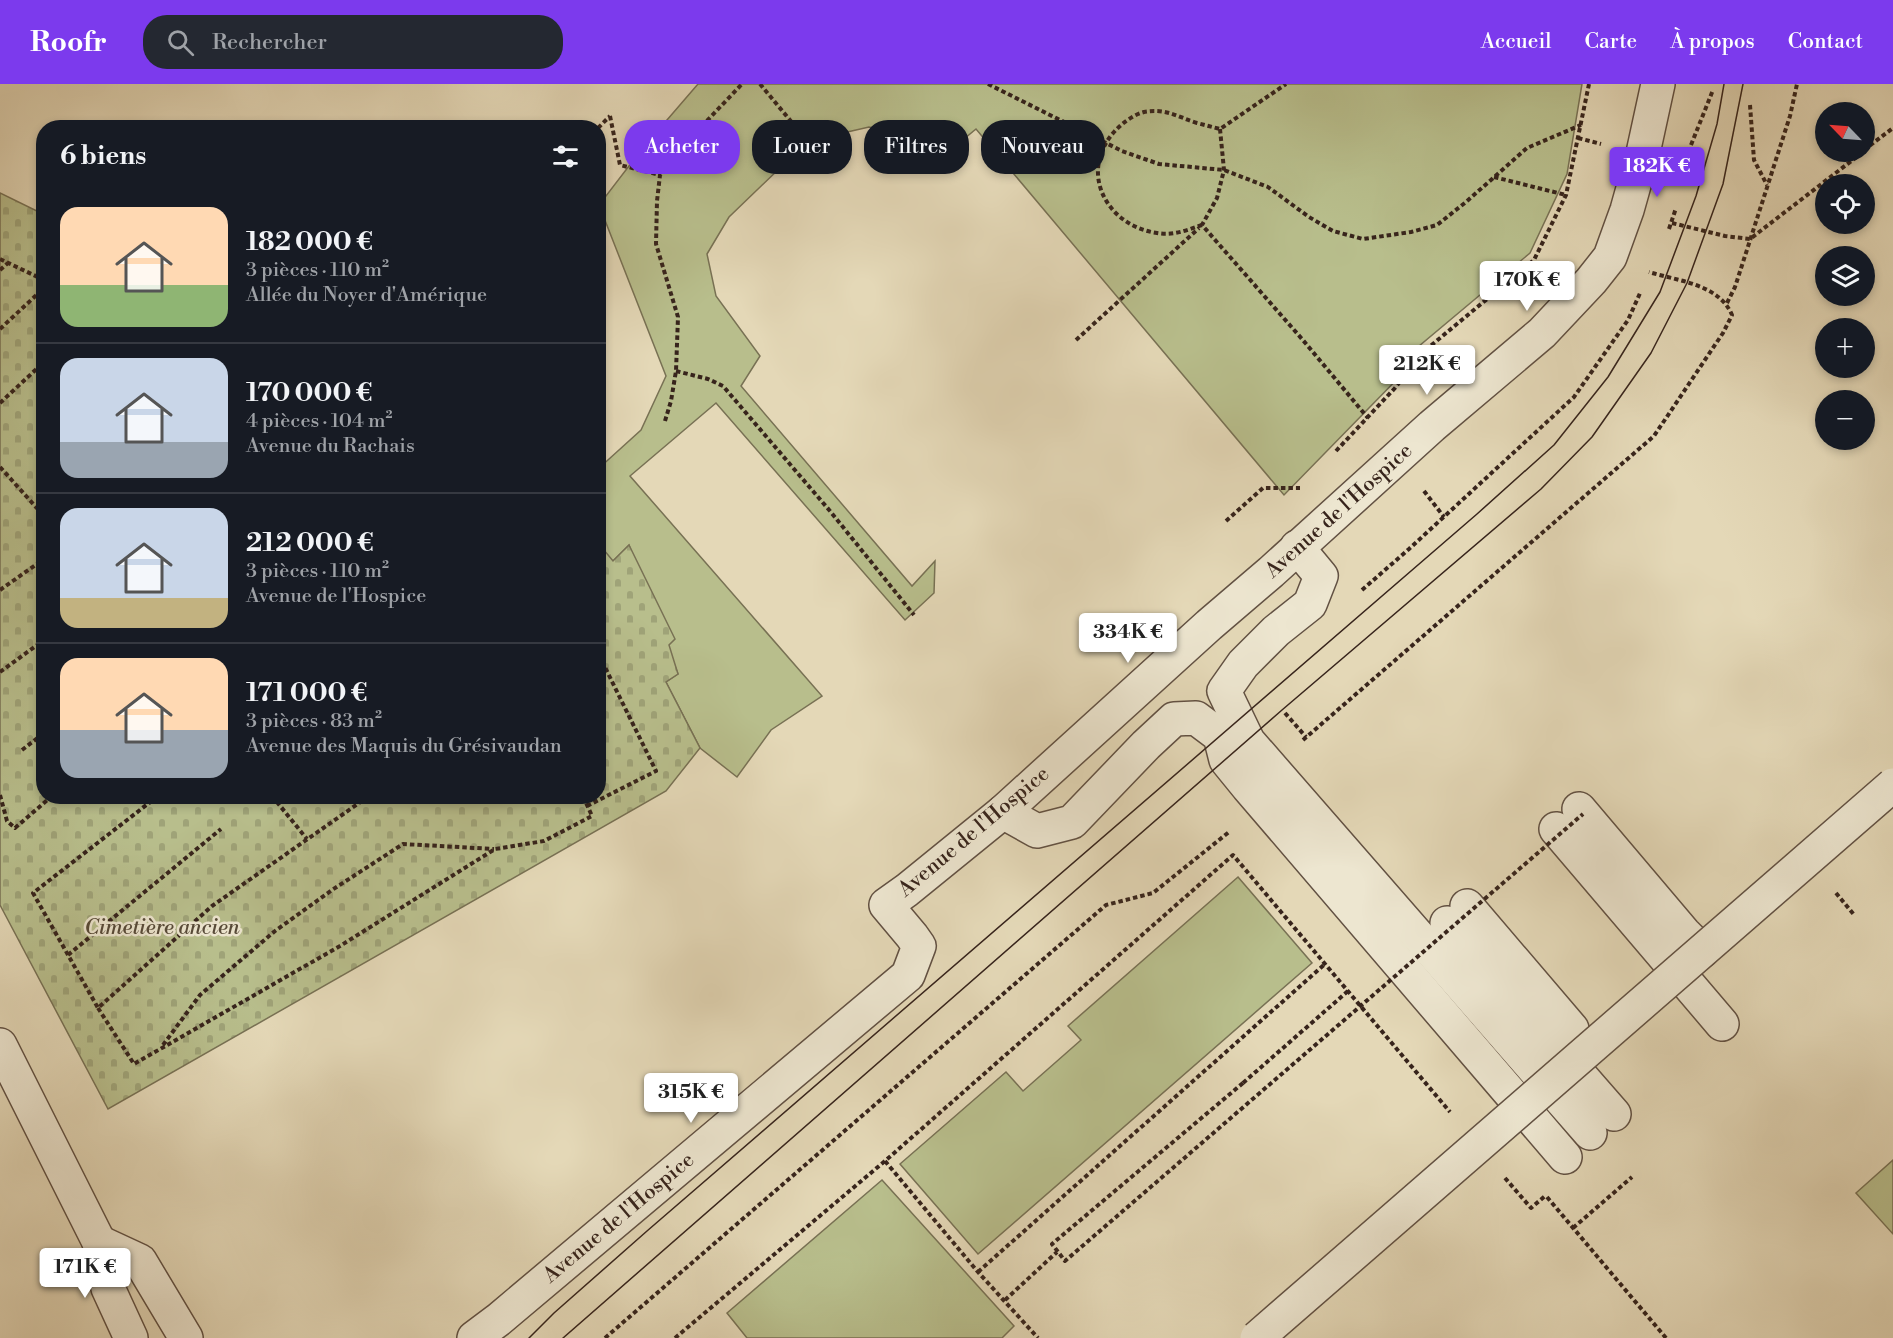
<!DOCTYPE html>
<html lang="fr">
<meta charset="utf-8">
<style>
:root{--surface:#171b24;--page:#242831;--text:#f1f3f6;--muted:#9ea1a6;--line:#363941;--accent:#7c3aed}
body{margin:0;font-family:"Libre Bodoni",serif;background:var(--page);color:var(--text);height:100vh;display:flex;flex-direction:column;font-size:22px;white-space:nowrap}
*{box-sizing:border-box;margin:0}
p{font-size:20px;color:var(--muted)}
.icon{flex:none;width:33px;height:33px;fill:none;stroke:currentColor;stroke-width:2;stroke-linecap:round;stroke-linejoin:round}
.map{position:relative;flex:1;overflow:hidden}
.drawer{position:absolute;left:36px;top:36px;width:570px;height:684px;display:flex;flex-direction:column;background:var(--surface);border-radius:24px;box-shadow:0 3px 9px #0003}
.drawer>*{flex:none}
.guide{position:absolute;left:624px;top:36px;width:570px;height:54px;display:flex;gap:12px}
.needle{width:39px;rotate:295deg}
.controls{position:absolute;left:1815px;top:18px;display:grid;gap:12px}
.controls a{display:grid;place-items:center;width:60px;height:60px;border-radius:50%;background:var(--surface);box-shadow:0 3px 9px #0003;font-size:30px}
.price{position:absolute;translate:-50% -51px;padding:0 14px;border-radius:6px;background:#fff;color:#222;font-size:20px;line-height:39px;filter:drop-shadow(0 2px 3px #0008)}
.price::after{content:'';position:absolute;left:50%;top:36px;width:18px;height:14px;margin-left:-9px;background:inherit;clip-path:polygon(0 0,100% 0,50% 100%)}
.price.current{background:var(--accent);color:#fff}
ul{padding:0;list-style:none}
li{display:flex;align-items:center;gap:18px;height:150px;padding:0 24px}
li+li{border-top:2px solid var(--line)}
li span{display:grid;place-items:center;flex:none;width:168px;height:120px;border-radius:18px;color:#555}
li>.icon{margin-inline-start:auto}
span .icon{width:72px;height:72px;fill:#fffc;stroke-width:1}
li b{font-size:26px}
h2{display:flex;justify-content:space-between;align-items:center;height:72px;padding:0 24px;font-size:26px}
.chip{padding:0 21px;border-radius:24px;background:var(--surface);box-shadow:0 3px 9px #0003;font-size:21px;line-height:54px}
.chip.current{background:var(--accent);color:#fff}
header{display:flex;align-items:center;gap:36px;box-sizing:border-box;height:84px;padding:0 30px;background:var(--accent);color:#fff}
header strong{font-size:28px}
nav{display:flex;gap:33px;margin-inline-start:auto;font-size:21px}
.search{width:420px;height:54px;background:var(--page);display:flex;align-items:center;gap:15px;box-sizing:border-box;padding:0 21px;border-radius:24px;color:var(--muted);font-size:22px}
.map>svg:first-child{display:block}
</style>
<header>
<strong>Roofr</strong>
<div class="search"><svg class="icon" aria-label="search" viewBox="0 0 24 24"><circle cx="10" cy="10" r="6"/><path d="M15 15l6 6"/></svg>Rechercher</div>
<nav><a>Accueil</a><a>Carte</a><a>À propos</a><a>Contact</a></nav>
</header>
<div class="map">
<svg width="1893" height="1254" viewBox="0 0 1893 1254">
<defs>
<pattern id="cemetery-stones" width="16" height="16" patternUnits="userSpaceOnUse" patternTransform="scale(1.5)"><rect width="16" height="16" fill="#b8be8c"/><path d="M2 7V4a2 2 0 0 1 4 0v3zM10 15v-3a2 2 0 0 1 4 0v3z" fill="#9fa378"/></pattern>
</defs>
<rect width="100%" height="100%" fill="#e4d8b7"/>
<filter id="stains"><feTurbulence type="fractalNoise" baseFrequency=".00333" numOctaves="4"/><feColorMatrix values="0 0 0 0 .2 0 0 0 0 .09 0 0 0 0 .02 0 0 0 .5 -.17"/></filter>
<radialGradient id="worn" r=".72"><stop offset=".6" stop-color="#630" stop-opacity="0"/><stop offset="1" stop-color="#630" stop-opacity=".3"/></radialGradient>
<g fill="#b8be8c" stroke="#787154" stroke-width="1.5">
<path d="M698,0h884l-15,90 -37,79 -118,99 -6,18 -122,125 -308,-366 -35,29 -23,-20 -49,-11 -61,14 -79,76 -22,37 9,42 44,60 -19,30 171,200 23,-25 -1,32 -29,27 -189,-217 -86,73 192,220 -51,34 -34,47 -37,-29 -34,-66 12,-8 -49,-129 -16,16 -14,-8 -1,-84 43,-39 25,-54 -67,-171 43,-56z"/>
<path d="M1238,793l74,86 -334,291 -78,-90 106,-92 17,19 58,-51 -13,-14z"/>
<path d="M1893,1076v74l-37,-41z"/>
<path d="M882,1096l132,146 -12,12h-255l-20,-25z"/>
</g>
<path fill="url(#cemetery-stones)" stroke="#787154" stroke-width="1.5" d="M0,109l43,21 1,582h554l1,-252 14,17 16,-16 46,94 -6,6 9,29 -12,8 34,66 -34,43 -558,318 -108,-204z"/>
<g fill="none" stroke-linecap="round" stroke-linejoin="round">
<g stroke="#625143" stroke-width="36">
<g id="minor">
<path d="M1297,463l24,29 -11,28 -34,27 -33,33 -19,27 24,50 342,392"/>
<path d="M1579,725l105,124 18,18"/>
<path d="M1003,728l34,19 35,-9 74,-77 28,-26 22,-1 24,18 6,24 22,27 317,370"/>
<path d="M1556,745l166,195"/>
<path d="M1467,822l105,123"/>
<path d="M1447,839l167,191"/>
<path d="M0,961l99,197 9,46 23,50"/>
<path d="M99,1158l41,19 46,77"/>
<path d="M474,1254l24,-18 410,-345 11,-29 -7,-10 -26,-31 21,-15 96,-78 206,-187 62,-53 161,-146 110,-93 49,-52 19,-24 17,-47 16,-57 15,-69"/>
</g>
</g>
<g stroke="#37241c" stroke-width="4" stroke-dasharray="4.5 3" stroke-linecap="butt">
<path d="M760,0l58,70"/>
<path d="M988,0l134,67 37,13 65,6 44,17 41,30 24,14 30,8 48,-7 26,-7 29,-23 61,-54 54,-23"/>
<path d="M1750,21l4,55 13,25"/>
<path d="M610,32l10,49 40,10"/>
<path d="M598,44l12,-12"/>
<path d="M1220,45l4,41 -7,28 -15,27 100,114 66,79"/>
<path d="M1578,54l23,6"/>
<path d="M1691,61l22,-55"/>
<path d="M1864,66l29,-22"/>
<path d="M1494,93l72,18"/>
<path d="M1672,139l53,13 25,3 113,-87"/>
<path d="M1202,141c-15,5 -29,11 -45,8 -50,-7 -79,-60 -43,-101 8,-9 19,-17 30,-20 22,-4 34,5 53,11 8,2 15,4 23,6l66,-45"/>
<path d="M1669,145l7,-21"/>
<path d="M0,175l44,21"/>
<path d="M0,186l8,-7"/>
<path d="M1727,219l8,-16 55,-171 7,-32"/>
<path d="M0,245l44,-41"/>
<path d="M1076,256l123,-112"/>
<path d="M676,287l32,8 15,7 107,125 84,104"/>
<path d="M0,319l44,-41"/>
<path d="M665,337l6,-20 5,-30 2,-54 -22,-73 1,-43 3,-26 22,-28 60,-63"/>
<path d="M1336,367l59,-63 27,-35 112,-93 32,-65 23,-111"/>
<path d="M0,383l44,49"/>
<path d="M1424,407l20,26"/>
<path d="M1226,437l37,-33h37"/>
<path d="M0,506l44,-31"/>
<path d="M1362,506l47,-41 165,-152 54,-77 13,-29"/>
<path d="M0,588l44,-32"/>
<path d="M1285,629l21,24"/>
<path d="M1303,656l351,-304 69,-103 9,-18c-13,-31 -54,-34 -83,-43"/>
<path d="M22,666l22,-17"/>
<path d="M0,711l7,26 8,7 37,-32"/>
<path d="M158,712l-125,97 65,115 114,-102 157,-110"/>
<path d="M272,712l35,43"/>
<path d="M587,722l69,-35 -58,-118"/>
<path d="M1836,809l19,23"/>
<path d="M68,871l153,-126"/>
<path d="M98,924l36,56 206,-118 155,-97 49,-8 48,-25 -9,-20"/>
<path d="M163,961l37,-50 75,-64 57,-41 71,-46 91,5"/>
<path d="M1243,999l105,-92"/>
<path d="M885,1077l93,111 60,66"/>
<path d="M1505,1094l26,30 14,-12"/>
<path d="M1547,1113l119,141"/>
<path d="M1573,1144l59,-51"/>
<path d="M978,1188l347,-308"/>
<path d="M1005,1216l52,-48"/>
<path d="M605,1254l501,-433 47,-12 76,-61"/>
<path d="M675,1254l210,-177 348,-306 217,257"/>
</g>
<use href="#minor" stroke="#ede6d0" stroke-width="33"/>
<g stroke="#37241c" stroke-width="1.5">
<path d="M529,1254l25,-25 93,-82 830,-717 77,-69 54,-68 52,-85 36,-96 21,-72 7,-40"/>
<path d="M563,1254l719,-628 259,-221 51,-52 59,-84 36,-70 36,-99 20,-100"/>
</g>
<g stroke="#625143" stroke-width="36" stroke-linecap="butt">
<path id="minor-bridge" d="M1257,1254l636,-553"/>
</g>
<path stroke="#37241c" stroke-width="4" stroke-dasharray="4.5 3" stroke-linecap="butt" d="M1243,999l-191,161 13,17 518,-447"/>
<use href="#minor-bridge" stroke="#ede6d0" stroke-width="33"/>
</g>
<g text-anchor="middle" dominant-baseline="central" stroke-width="5" stroke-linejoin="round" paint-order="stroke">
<g font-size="21" fill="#37241c" stroke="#ede6d0">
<text transform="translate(1339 427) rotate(-42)">Avenue de l'Hospice</text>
<text transform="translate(974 748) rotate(-40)">Avenue de l'Hospice</text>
<text transform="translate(619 1134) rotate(-40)">Avenue de l'Hospice</text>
</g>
<g font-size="21" font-style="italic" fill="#574a38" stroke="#ede6d0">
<text x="162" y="844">Cimetière ancien</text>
</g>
</g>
<rect width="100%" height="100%" filter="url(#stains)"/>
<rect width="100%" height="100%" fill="url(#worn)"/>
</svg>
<div class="controls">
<a><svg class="needle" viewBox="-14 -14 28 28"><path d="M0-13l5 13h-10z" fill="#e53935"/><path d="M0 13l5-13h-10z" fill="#9ea1a6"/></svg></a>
<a><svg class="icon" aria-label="locate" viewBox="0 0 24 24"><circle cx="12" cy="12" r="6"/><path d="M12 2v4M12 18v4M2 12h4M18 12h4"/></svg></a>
<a><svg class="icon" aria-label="layers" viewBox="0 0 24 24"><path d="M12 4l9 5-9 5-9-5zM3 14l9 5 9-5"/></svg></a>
<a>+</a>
<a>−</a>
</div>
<b class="price current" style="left:1657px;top:114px">182K €</b>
<b class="price" style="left:1527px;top:228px">170K €</b>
<b class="price" style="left:1427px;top:312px">212K €</b>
<b class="price" style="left:1128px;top:580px">334K €</b>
<b class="price" style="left:691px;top:1040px">315K €</b>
<b class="price" style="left:85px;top:1215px">171K €</b>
<div class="guide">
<a class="chip current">Acheter</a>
<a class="chip">Louer</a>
<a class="chip">Filtres</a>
<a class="chip">Nouveau</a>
</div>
<section class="drawer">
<h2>6 biens<svg class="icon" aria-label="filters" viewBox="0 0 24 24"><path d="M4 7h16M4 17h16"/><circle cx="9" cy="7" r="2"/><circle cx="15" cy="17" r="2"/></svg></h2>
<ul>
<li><span style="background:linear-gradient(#ffd9b3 65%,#8fb573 0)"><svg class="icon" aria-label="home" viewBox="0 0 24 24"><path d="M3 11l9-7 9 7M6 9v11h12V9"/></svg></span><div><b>182 000 €</b><p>3 pièces · 110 m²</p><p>Allée du Noyer d'Amérique</p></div></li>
<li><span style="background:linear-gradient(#c9d6e8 70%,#9aa5b1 0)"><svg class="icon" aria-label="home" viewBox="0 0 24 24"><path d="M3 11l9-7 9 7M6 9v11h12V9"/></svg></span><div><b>170 000 €</b><p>4 pièces · 104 m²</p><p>Avenue du Rachais</p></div></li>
<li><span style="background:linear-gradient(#c9d6e8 75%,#c2b280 0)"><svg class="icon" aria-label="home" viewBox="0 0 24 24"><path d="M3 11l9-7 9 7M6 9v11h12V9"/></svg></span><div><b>212 000 €</b><p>3 pièces · 110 m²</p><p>Avenue de l'Hospice</p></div></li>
<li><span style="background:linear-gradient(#ffd9b3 60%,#9aa5b1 0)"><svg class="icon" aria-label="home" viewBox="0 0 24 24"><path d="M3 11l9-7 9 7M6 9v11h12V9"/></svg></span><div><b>171 000 €</b><p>3 pièces · 83 m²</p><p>Avenue des Maquis du Grésivaudan</p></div></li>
</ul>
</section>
</div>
